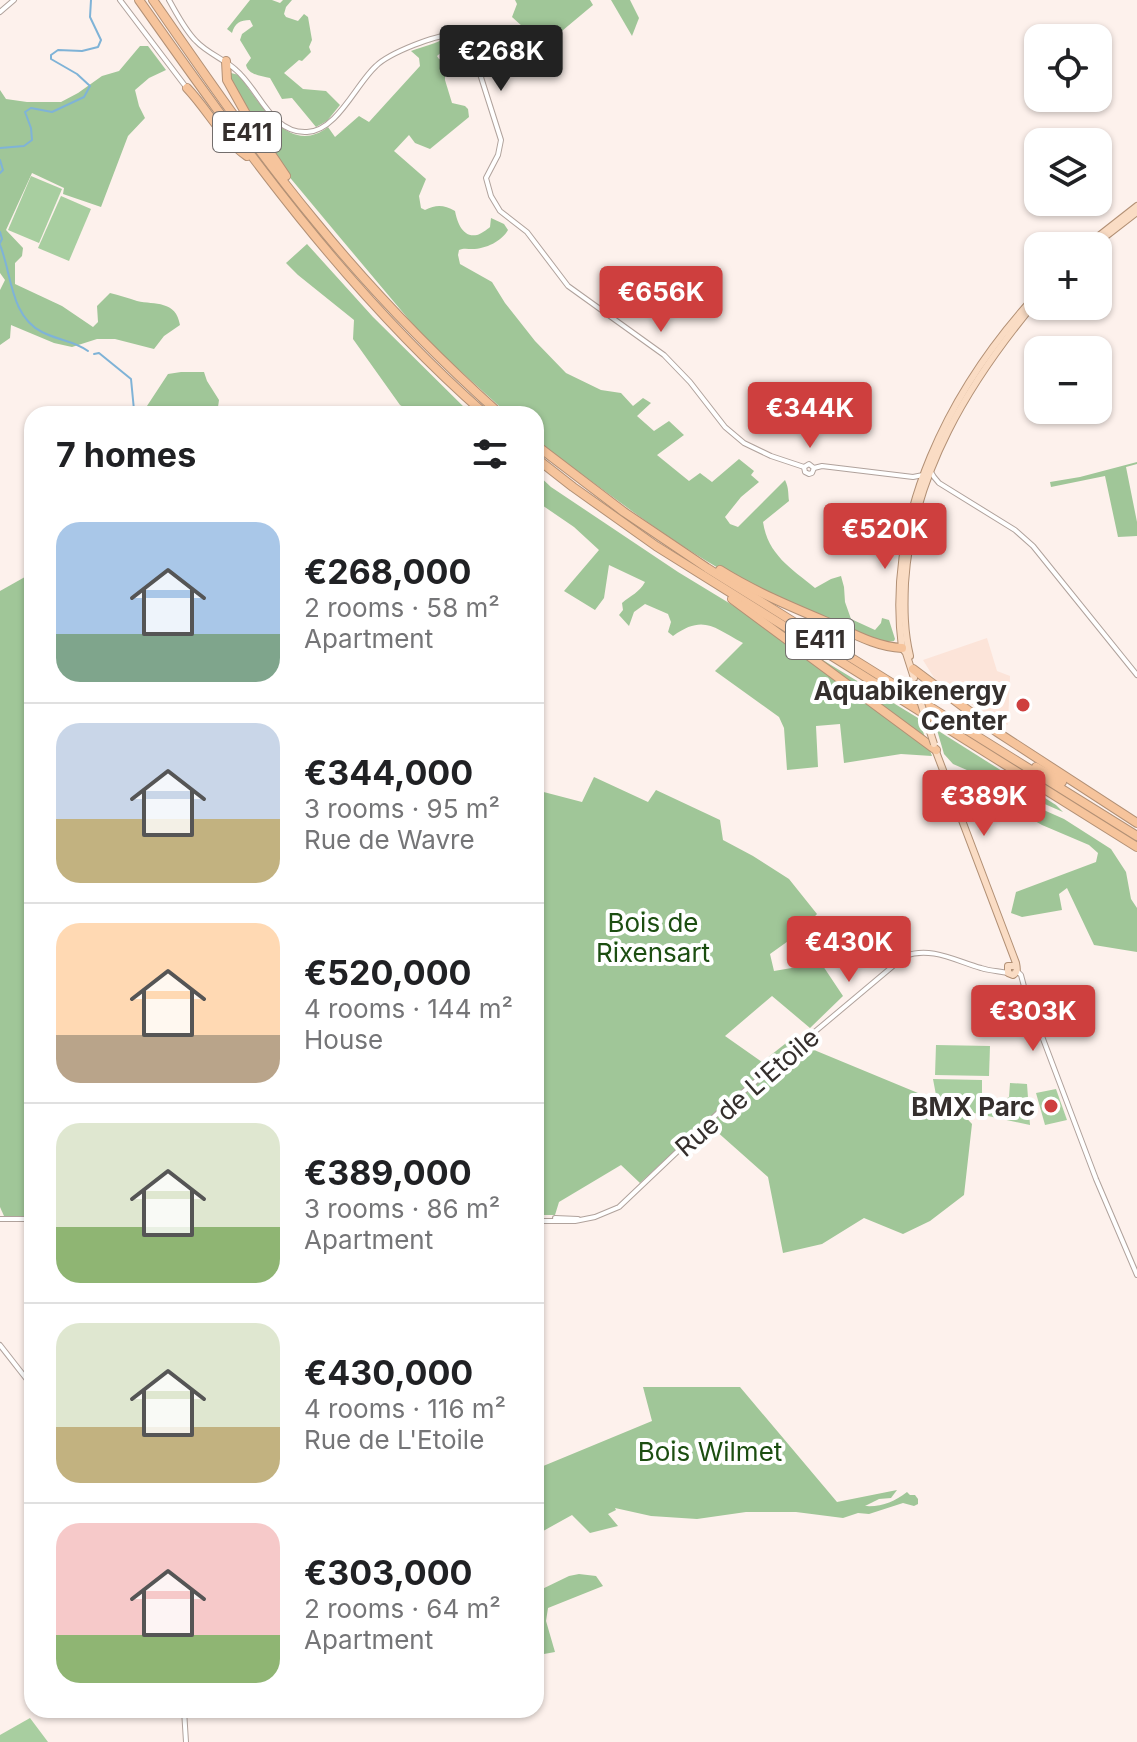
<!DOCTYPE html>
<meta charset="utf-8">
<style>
:root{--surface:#fff;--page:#f2f2f2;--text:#202124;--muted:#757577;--line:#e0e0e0;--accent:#ce3f3e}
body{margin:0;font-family:Inter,sans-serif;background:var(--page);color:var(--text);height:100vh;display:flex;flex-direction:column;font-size:30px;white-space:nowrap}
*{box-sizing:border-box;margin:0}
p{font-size:26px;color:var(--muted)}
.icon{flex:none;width:44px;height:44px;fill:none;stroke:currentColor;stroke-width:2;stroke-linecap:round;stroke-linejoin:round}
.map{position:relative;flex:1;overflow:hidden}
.details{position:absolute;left:24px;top:406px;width:520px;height:1312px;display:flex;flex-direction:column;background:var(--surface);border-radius:24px;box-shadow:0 2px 6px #0004}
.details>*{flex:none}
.controls{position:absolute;left:1024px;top:24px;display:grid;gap:16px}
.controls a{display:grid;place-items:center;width:88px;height:88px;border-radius:16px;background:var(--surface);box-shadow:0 2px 6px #0004;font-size:40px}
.price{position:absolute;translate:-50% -68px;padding:0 18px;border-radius:8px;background:var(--accent);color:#fff;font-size:26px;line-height:52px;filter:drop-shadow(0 2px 4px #0008)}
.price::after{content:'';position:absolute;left:50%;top:48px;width:24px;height:18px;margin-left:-12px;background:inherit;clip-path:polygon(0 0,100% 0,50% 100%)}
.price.active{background:#222;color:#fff}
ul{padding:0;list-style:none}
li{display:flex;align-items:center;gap:24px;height:200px;padding:0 32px}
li+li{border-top:2px solid var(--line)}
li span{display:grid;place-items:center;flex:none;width:224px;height:160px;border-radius:24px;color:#555}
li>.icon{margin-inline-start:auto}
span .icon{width:96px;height:96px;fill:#fffc;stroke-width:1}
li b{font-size:34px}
h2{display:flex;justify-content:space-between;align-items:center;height:96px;padding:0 32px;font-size:34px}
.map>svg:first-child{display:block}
</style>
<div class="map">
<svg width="1137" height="1742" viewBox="0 0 1137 1742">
<rect width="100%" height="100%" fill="#fdf1ec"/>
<g fill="#fce4d9">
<path d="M987,638l10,33 13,5 -2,49 -53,-30 -19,-14 -13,-21z"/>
<path d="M952,782l14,2 23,10 1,5 -11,5 -3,4 -14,4z"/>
</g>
<g fill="#a8cea0">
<path d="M31,176l31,13 -23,54 -31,-13z"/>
<path d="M61,196l30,13 -22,52 -31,-13z"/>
<path d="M936,1045l54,1 -1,30 -54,-1z"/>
<path d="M933,1079l49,1v15l6,6 12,1 9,-5 1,-14 17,1 3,41 -56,-12 -4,-6 -34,-12z"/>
<path d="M1056,1089l11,31 -22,5 -9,-32z"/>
<path d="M30,1718l18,24h-48v-7z"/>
</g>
<g fill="#a0c698">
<path d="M250,0h22l8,3 3,-3h9l-6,7 -2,7 2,3 12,4 6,-7 4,3 4,23 -3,7 2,5 -9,9 -3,-1 -15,13 19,16 23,2 14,14 -13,16 -11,6 -24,-29 -10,1 -12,-21c-8,-2 -22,-3 -24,-13l5,-7 -11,-18 2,-6 11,-8 -3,-6c-10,0 -15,3 -18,13l-5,-4z"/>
<path d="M515,0h75l3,5 -49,41 -32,-29 5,-13z"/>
<path d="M611,0h19l9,18 -7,18z"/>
<path d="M447,37l8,1 4,3 -1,4 -14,5 -7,6 2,3 6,2v19l7,23 13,3 3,3 1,8 -39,32 -15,-6 -6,-8 -15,16 32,28 -7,17 2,12 4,2c12,-6 19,-5 30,1 2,10 7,27 22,24 2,0 11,-6 13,-8l1,-9 13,6 4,6c-6,11 -22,19 -36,19 -4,0 -9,-1 -13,1l-1,5 2,9 32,18 13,21 30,38 31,32 35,17 20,3 12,13 10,-8 8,5 -14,13 17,15 15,-10 15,14 -27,20 32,26 11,-8 12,9 27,-23 15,12 -3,4 8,7 -18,15 -16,20 5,7 8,3 47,-47c4,8 3,14 4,21l-26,21c5,33 28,46 52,66l16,-9 10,-3 3,11 1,15 6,17 24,11 6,-7 1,-5 7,2 6,19 -1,2 -10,1c-51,-21 -104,-40 -153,-67 -63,-34 -125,-84 -184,-126l-11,-10v-25h-28l-82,-74 -89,-106 -55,-66 -25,-38 -27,-53 1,-4 8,2c20,26 49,83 89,52l7,10 24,-21 10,6 51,-56 -1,-8 -8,-7c13,-5 25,-7 36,-14z"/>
<path d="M140,46h8l18,24 -17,8 -14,12 4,16 6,12 -17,18 -27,71 -38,-13 1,-6 -32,-15 -26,57 17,18 -1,8 -7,7v21l47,22 31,21 5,-5 -1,-16 13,-13c9,2 18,5 27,8 18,4 39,-1 43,24l-16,11 -10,13 -39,-10h-18l-25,8 -18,-4 -43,-18 -1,13 -10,7v-55l5,-10 -5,-7v-183l6,9 21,3h34l17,-9 24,-17 17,-5z"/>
<path d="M307,244l66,73 98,97h-56l-15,-9 -47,-66 1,-19 -56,-45 -12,-12z"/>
<path d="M181,372h23l3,9 12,19 -2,14h-72v-5l23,-35z"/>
<path d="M1137,462v2l-11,3 11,55v14l-19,1 -13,-61 -54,11 -1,-5 30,-5z"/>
<path d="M536,473l15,14 127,85 240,146 14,38 -31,-2 -57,9 -4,-39 -24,2 2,41 -31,3 -3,-42 -5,-11 -64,-46 28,-28c-29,-15 -39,-29 -70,-7l-5,-4 3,-10 -3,-8 -23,-10 -11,8 -5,14 -10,-11 4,-5 -1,-7c9,-8 17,-10 23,-21l-36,-17 -5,33 -9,12 -31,-19 35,-41 -25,-23 -38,-26z"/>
<path d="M32,573v643h-28l-4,-9v-616z"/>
<path d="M937,730l119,75 7,7 -110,-48 -9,-10z"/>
<path d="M960,773l104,46 47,30 15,23 5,27 6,9v44l-43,-7 -27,-57 -8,6 3,16 -40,7 -11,-4 5,-21 80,-30 2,-9 -9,-8 -47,-20 -39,-22 -15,-11 -35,-13 1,-5z"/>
<path d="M594,777l54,25 8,-12 64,30 3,20 30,16 36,23 28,35 -19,20 -28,20 4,17 47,-8 22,33 -33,32 -38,-32 -47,40 37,26 28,-22 169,70 13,14 -8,71 -34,26 -27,13 -39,-16 -42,26 -39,9 -15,-76 -62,-55 -66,61 -19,-18 -62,37 -4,13h-19v-425l46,12z"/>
<path d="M643,1387h97l97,115 60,-12 -6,8 -12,1 -14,7c17,1 29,-4 42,-14l3,3h5l3,4v5l-4,2 -11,-3 -34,11 -11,-1 -15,5 -47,-6h-50l-49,7 -46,-3 -36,-8 1,2 -8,4 10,12 -28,7 -18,-18 -36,20v-66l116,-48z"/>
<path d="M579,1574l17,2 7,10 -55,22 -2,13 9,31 -11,2 -8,-1v-61l33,-16z"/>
</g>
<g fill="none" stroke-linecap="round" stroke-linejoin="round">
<g stroke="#7fb3d7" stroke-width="2">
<path d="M0,148l24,-2 8,-6 -1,-12 -6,-16 6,-4 21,4 32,-15 6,-11 -13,-12 -26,-15v-4l7,-5 24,1 16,-4 3,-7 -11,-23 1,-17"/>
<path d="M0,160l3,10 -3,3"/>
<path d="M0,232l2,7 -2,4"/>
<path d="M0,245c12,29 10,71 42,87 15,8 33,9 46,19"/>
<path d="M94,354l5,-1 32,26 3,31 7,-1 5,5"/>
</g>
<g stroke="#b0a29c" stroke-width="6">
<g id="minor">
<path d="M120,0l66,87"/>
<path d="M169,0c8,14 16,30 27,41 11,12 28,18 40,29 23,19 35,64 71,62 30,-1 49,-48 69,-66 12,-12 63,-34 79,-30 9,3 14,9 18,16l28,88 -3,15 -12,23 5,18 9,15 27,21 41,54 96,69 26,27 35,45 19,16 27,13 33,11 5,-3 5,4 8,-2 91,11 10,-2"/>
<path d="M0,12l14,-12"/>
<path d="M804,467l1,5 4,2 3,-1 2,-5"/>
<path d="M931,472l3,5 5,6 76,47 18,16 104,129"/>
<path d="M1017,971l4,4 5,19 70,185 41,96"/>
<path d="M555,1218l23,1"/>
<path d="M0,1219h32"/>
<path d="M536,1221h39l20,-4 24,-10 99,-94 187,-157c26,-10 51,5 76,12 9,3 18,3 27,5"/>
<path d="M0,1345l32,41"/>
<path d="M184,1710l2,32"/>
</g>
</g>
<g stroke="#b29075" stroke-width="8">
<g id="major">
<path d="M1086,246l51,-40"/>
<path d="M1093,246l44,-34"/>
<path d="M910,656c-6,-25 -6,-48 -5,-73 7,-109 64,-202 133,-284"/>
<path d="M914,678l-8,-25 -4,-5c-17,-132 48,-260 136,-355"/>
<path d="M935,749l81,214c1,5 2,9 -3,12l-5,-2v-7h8"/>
</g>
</g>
<g stroke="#b29075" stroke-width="10">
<g id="highway">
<path d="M139,0c106,150 207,292 346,414"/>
<path d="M153,0c52,75 104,151 162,221 57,70 118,133 185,193"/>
<path d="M226,61l1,19 28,50 31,46"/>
<path d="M187,88c21,22 35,51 60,68"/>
<path d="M536,445l88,67 83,56 430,268"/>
<path d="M536,458l37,29 83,59 481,301"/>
<path d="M720,570c35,22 74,38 112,54 22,10 45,23 70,24"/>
<path d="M732,599l204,151"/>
<path d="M913,669l84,63 140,91"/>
<path d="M1036,767l26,15"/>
</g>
</g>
<use href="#minor" stroke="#fff" stroke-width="4"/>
<use href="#major" stroke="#fadcc4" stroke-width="6"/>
<use href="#highway" stroke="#f6c49c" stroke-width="8"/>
<g stroke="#b29075" stroke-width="8" stroke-linecap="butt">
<path id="major-bridge" d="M915,685l19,59"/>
</g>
<use href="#major-bridge" stroke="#fadcc4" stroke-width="6"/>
</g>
<g fill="#ce3f3e" stroke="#fff" stroke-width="3">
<circle cx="1023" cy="705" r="8"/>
<circle cx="1051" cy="1106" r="8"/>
</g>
<g text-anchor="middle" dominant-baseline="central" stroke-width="8" stroke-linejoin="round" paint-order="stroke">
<g fill="#fff" stroke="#726d6c" stroke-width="2">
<rect x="213" y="112" width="68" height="40" rx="6"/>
<rect x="786" y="619" width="68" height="40" rx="6"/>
</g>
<g font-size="24" font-weight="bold" fill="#352f2d">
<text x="247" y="132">E411</text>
<text x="820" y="639">E411</text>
</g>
<g font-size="26" font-weight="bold" fill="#352f2d" stroke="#fff" text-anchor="end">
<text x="1007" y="690">Aquabikenergy<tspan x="1007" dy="30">Center</tspan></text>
<text x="1035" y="1106">BMX Parc</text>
</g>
<g font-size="26" fill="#1c4e11" stroke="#fff">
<text x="653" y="922">Bois de<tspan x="653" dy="30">Rixensart</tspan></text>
<text x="710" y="1451">Bois Wilmet</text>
</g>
<g font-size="26" fill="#352f2d" stroke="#fff">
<text transform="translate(747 1092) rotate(-41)">Rue de L'Etoile</text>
</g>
</g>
</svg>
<div class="controls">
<a><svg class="icon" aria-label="locate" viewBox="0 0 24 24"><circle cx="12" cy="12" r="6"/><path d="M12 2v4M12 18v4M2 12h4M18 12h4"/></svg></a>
<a><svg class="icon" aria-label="layers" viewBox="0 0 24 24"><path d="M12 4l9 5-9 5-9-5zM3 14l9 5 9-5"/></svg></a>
<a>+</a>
<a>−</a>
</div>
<b class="price active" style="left:501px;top:93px">€268K</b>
<b class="price" style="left:661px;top:334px">€656K</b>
<b class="price" style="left:810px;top:450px">€344K</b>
<b class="price" style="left:885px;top:571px">€520K</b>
<b class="price" style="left:984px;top:838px">€389K</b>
<b class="price" style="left:849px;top:984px">€430K</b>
<b class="price" style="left:1033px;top:1053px">€303K</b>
<section class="details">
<h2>7 homes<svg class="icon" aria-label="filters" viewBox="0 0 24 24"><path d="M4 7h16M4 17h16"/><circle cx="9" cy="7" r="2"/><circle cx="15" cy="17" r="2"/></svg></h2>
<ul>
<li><span style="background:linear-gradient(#a9c7e8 70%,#7fa58c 0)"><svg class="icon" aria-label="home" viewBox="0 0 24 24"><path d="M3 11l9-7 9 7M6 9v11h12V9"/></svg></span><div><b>€268,000</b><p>2 rooms · 58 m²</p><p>Apartment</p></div></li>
<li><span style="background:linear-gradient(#c9d6e8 60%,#c2b280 0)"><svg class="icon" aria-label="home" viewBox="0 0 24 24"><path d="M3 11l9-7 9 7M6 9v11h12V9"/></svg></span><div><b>€344,000</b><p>3 rooms · 95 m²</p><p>Rue de Wavre</p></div></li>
<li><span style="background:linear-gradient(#ffd9b3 70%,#b9a48a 0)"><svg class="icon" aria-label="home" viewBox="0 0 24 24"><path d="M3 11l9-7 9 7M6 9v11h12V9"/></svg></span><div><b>€520,000</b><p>4 rooms · 144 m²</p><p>House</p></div></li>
<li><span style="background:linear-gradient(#dfe7d0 65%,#8fb573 0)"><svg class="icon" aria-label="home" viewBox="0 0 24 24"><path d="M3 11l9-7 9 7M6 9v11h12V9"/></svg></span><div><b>€389,000</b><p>3 rooms · 86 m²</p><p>Apartment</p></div></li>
<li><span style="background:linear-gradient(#dfe7d0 65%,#c2b280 0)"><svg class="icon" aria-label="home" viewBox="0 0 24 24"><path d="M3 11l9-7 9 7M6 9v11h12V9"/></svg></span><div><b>€430,000</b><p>4 rooms · 116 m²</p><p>Rue de L'Etoile</p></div></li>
<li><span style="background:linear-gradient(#f6c9c9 70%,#8fb573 0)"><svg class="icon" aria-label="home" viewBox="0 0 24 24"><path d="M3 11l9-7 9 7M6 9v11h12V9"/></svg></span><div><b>€303,000</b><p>2 rooms · 64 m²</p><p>Apartment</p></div></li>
</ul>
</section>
</div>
